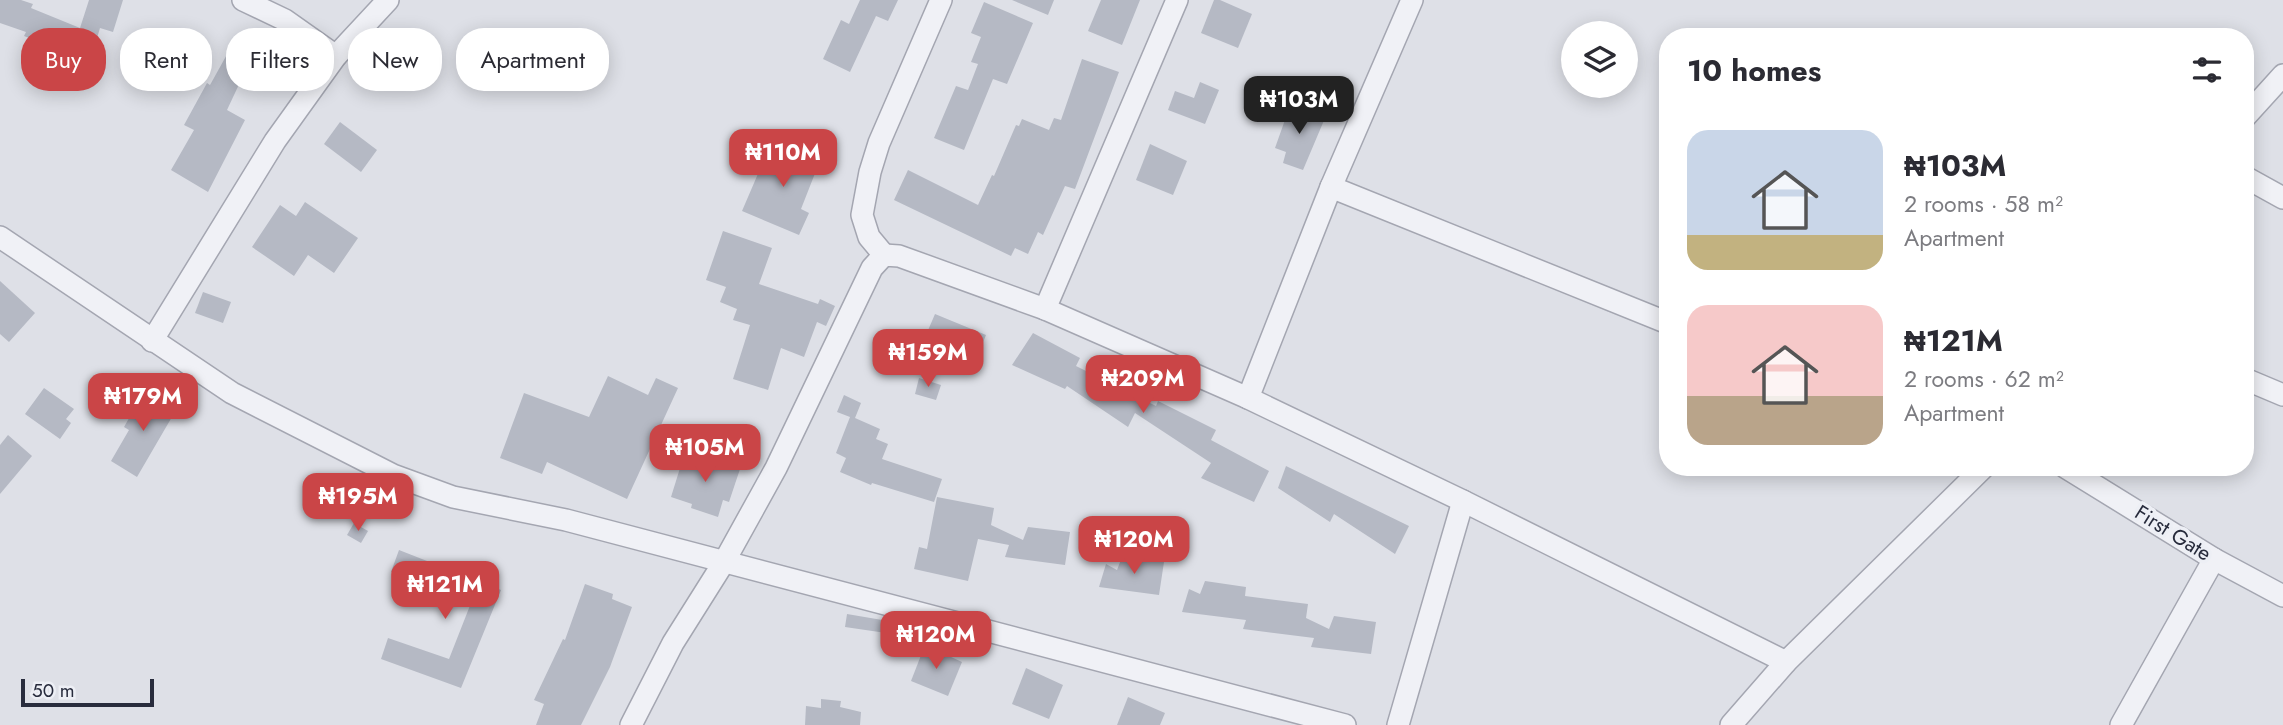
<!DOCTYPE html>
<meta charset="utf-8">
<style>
:root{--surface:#fff;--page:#f7f7f7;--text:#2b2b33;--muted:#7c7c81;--accent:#ca4547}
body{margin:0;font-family:Jost,sans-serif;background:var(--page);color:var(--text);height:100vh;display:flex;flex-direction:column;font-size:26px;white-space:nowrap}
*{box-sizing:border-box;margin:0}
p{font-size:23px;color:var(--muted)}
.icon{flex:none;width:38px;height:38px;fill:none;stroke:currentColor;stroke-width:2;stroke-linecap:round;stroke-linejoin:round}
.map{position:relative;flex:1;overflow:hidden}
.panel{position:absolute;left:1659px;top:28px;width:595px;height:448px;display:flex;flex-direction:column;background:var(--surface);border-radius:28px;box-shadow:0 4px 18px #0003}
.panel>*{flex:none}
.top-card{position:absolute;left:21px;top:28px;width:665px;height:63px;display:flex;gap:14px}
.fabs{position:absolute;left:1561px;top:21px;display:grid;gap:14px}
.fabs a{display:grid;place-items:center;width:77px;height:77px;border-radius:50%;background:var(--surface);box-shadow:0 4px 18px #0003;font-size:35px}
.scale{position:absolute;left:21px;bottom:18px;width:133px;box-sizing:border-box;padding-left:7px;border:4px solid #282c3d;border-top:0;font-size:19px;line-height:24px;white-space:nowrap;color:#282c3d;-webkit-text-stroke:5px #edeff5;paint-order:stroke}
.price{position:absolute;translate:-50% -60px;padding:0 16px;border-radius:14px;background:var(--accent);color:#fff;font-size:23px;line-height:46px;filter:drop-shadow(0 2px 4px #0008)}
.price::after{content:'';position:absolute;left:50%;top:42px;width:21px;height:16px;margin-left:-10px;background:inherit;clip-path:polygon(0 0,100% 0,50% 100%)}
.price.on{background:#222;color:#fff}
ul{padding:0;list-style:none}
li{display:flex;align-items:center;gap:21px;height:175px;padding:0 28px}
li span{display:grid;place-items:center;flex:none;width:196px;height:140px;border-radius:21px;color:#555}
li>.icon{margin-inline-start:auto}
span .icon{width:84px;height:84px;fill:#fffc;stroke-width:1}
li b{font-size:30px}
h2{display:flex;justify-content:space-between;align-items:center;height:84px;padding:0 28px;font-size:30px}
.chip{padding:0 24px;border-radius:28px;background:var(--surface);box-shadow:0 4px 18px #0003;font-size:24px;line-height:63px}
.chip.on{background:var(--accent);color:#fff}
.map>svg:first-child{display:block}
</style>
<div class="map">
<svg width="2283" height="725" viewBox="0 0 2283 725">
<rect width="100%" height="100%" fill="#dee0e7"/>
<g fill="#b5b9c4">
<path d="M0,0h21l12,4 -2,4 49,20 9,-28h34l-10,32 -13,-4 -10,34 -66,-26 2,-4 -26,-9z"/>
<path d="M860,0h38l-10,21 -12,-5 -26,56 -27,-13 18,-39 8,4z"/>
<path d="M1012,0h42l-6,15z"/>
<path d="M1101,0h39l-18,45 -34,-14z"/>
<path d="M1214,0h6l32,14 -14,34 -37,-15z"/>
<path d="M984,2l49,21 -26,61 -14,-5 -29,71 -30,-12 22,-52 12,4 10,-26 -7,-2 10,-25 -10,-4z"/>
<path d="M235,40l40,22 -14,26 -19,-10 -15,32 18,10 -37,72 -37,-22 23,-40 -10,-5 23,-42 3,2z"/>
<path d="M1082,59l37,13 -44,117 -10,-3 -22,49 -5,-3 -10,22 -13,-6 -4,8 -117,-56 14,-30 70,35 14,-30 2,1 22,-51 3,1 3,-7 27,11 5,-12 7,2z"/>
<path d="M1200,82l19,8 -14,34 -37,-14 7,-19 19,7z"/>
<path d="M1291,103l34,15 -22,52 -20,-7 3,-11 -11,-4z"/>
<path d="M340,122l37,28 -16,22 -37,-28z"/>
<path d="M1150,144l37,17 -14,34 -37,-15z"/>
<path d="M809,147l14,6 -22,56 8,4 -10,22 -57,-24 27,-63 21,9 2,-5 12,5z"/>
<path d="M305,202l53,36 -24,35 -26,-18 -14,21 -42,-29 28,-42 16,11z"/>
<path d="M723,231l49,17 -13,36 59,20 2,-5 15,7 -9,20 -9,-4 -13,35 -23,-9 -13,42 -35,-11 17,-54 -17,-5 4,-11 -17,-7 6,-15 -20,-7z"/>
<path d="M0,281l35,32 -26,29 -9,-8z"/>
<path d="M203,292l28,10 -8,21 -28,-10z"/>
<path d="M935,314l51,21 -9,22 -11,-4 -5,13 -41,-17z"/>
<path d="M1033,333l47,25 -4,8 80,40 2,-5 58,29 -5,10 58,31 -15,31 -53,-24 10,-15 -76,-50 -7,14 -61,-41 -2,3 -53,-24z"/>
<path d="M608,376l40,19 8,-17 22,10 -51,111 -80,-37 -5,12 -42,-16 24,-65 65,24z"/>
<path d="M919,378l22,7 -5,15 -21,-6z"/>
<path d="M44,388l30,21 -8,10 5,4 -11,16 -35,-25z"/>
<path d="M144,392l32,18 -39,67 -26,-16 18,-31 -5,-3z"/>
<path d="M844,395l17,8 -6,15 25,11 -4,10 12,5 -6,15 60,20 -8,23 -62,-19 -1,2 -31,-13 6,-14 -10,-5 14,-36 -13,-5z"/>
<path d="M8,435l24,21 -32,38v-49z"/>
<path d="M685,452l55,17 -11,33 -6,-2 -5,17 -27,-9 1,-4 -21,-7z"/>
<path d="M1286,466l123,60 -14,28 -61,-40 -4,8 -52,-34z"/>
<path d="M937,497l57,11 -3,17 32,15 5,-13 42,5 -5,33 -60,-8 4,-12 -31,-6 -10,42 -54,-12 5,-22 8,2z"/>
<path d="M354,523l14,8 -7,12 -14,-8z"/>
<path d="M399,550l102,40 -40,98 -80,-29 7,-21 61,21 22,-56 -80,-31z"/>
<path d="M1122,557l42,5 -5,33 -60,-8 7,-23 11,6z"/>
<path d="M1205,581l41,6 -1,9 63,8 -2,14 23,11 5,-13 42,6 -5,32 -60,-7 3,-9 -71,-9 3,-9 -64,-8 7,-23 11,5z"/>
<path d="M585,584l28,10 -1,5 20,8 -22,60 -29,58h-45l8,-21 -10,-4 29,-61 2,1z"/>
<path d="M847,614l41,7 -2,12 -41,-6z"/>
<path d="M925,645l37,17 -14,34 -37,-15z"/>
<path d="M1026,668l37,17 -14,34 -37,-15z"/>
<path d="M1128,697l37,16 -5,12h-43z"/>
<path d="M821,699l20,2 -1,6 21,5 -1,13h-55l1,-19 15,2z"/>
</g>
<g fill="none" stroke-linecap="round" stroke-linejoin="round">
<g stroke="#a4a6b1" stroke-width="24">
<g id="minor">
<path d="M243,0l42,20 51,36"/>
<path d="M2245,117l38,-42"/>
<path d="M2245,177l38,21"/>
<path d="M1331,187l337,136"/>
<path d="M0,237l232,156 161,82 60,22 113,23 779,205"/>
<path d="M884,255l-15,-18 -7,-22 8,-43 9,-29 62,-143"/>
<path d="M1045,309l132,-309"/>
<path d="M152,341l123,-200 61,-85 52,-56"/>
<path d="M2245,379l38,16"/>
<path d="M1248,398l83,-211 81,-187"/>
<path d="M2065,467l149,92 69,37"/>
<path d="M631,725l42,-82 51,-81 52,-94 96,-200 12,-13 15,1 146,53 203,89 215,103 323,161"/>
<path d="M1398,725l65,-224"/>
<path d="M1731,725l55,-63 198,-195"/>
<path d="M2121,725l93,-166"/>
</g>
</g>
<use href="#minor" stroke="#f0f1f6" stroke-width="21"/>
</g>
<g text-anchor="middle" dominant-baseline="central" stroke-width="7" stroke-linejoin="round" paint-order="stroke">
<g font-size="21" fill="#282c3d" stroke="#edeff5">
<text transform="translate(2173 533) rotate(32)">First Gate</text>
</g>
</g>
</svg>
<div class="fabs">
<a><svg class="icon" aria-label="layers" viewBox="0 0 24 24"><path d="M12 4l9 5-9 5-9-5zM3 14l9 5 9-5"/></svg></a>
</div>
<div class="scale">50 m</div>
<b class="price on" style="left:1299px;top:136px">₦103M</b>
<b class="price" style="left:783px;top:189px">₦110M</b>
<b class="price" style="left:928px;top:389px">₦159M</b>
<b class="price" style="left:1143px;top:415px">₦209M</b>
<b class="price" style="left:143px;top:433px">₦179M</b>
<b class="price" style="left:705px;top:484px">₦105M</b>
<b class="price" style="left:358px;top:533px">₦195M</b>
<b class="price" style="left:1134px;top:576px">₦120M</b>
<b class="price" style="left:445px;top:621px">₦121M</b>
<b class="price" style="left:936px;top:671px">₦120M</b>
<div class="top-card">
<a class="chip on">Buy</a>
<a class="chip">Rent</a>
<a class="chip">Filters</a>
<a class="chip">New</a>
<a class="chip">Apartment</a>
</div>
<section class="panel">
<h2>10 homes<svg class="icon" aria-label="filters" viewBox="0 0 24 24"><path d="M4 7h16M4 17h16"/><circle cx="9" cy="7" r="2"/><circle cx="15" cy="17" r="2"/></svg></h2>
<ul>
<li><span style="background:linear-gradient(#c9d6e8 75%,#c2b280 0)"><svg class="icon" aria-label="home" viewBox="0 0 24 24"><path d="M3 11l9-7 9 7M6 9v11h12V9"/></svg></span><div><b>₦103M</b><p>2 rooms · 58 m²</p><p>Apartment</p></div></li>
<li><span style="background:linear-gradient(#f6c9c9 65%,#b9a48a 0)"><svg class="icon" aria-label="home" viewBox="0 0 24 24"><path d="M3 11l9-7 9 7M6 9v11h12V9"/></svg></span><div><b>₦121M</b><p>2 rooms · 62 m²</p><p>Apartment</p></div></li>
</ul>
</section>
</div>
